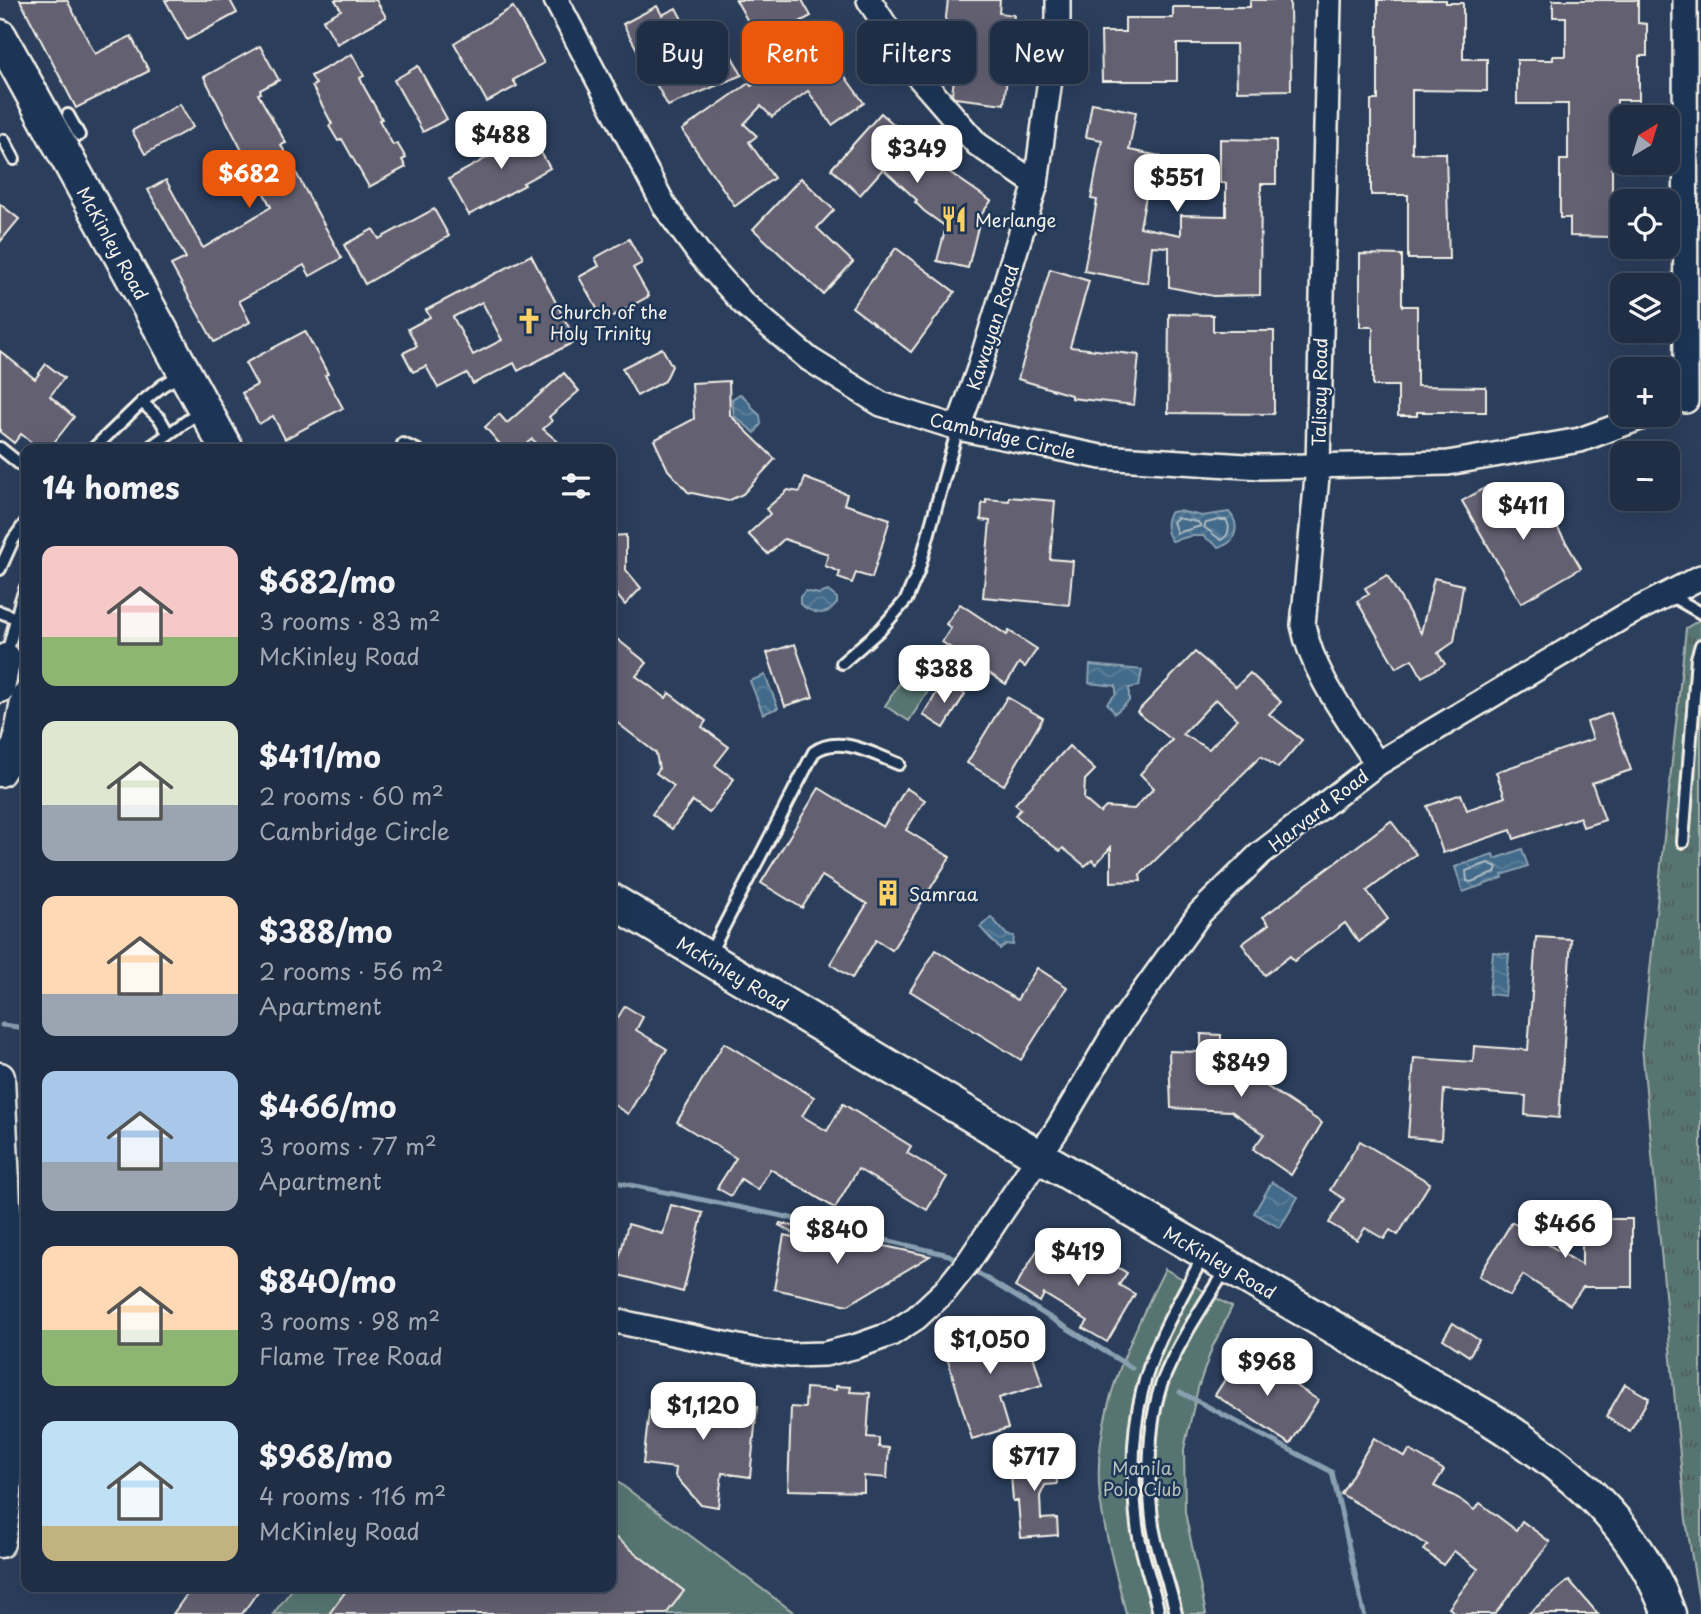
<!DOCTYPE html>
<meta charset="utf-8">
<style>
:root{--surface:#202e45;--page:#28364c;--text:#f1f3f6;--muted:#a2a8b3;--line:#3d4a5e;--accent:#ea580c}
body{margin:0;font-family:"Playpen Sans",sans-serif;background:var(--page);color:var(--text);height:100vh;display:flex;flex-direction:column;font-size:26px;white-space:nowrap}
*{box-sizing:border-box;margin:0}
p{font-size:23px;color:var(--muted)}
.icon{flex:none;width:38px;height:38px;fill:none;stroke:currentColor;stroke-width:2;stroke-linecap:round;stroke-linejoin:round}
.map{position:relative;flex:1;overflow:hidden}
.panel{position:absolute;left:21px;top:444px;width:595px;height:1148px;display:flex;flex-direction:column;background:var(--surface);border-radius:14px;box-shadow:0 7px 28px #0002,0 0 0 2px var(--line)}
.panel>*{flex:none}
.banner{position:absolute;left:637px;top:21px;width:665px;height:63px;display:flex;gap:14px}
.needle{width:46px;rotate:38deg}
.tools{position:absolute;left:1610px;top:105px;display:grid;gap:14px}
.tools a{display:grid;place-items:center;width:70px;height:70px;border-radius:14px;background:var(--surface);box-shadow:0 7px 28px #0002,0 0 0 2px var(--line);font-size:35px}
.price{position:absolute;translate:-50% -60px;padding:0 16px;border-radius:14px;background:#fff;color:#222;font-size:23px;line-height:46px;filter:drop-shadow(0 2px 4px #0008)}
.price::after{content:'';position:absolute;left:50%;top:42px;width:21px;height:16px;margin-left:-10px;background:inherit;clip-path:polygon(0 0,100% 0,50% 100%)}
.price.active{background:var(--accent);color:#fff}
ul{padding:0;list-style:none}
li{display:flex;align-items:center;gap:21px;height:175px;padding:0 21px}
li span{display:grid;place-items:center;flex:none;width:196px;height:140px;border-radius:14px;color:#555}
li>.icon{margin-inline-start:auto}
span .icon{width:84px;height:84px;fill:#fffc;stroke-width:1}
li b{font-size:30px}
h2{display:flex;justify-content:space-between;align-items:center;height:84px;padding:0 21px;font-size:30px}
.tag{padding:0 24px;border-radius:14px;background:var(--surface);box-shadow:0 7px 28px #0002,0 0 0 2px var(--line);font-size:24px;line-height:63px}
.tag.active{background:var(--accent);color:#fff}
.map>svg:first-child{display:block}
</style>
<div class="map">
<svg width="1701" height="1614" viewBox="0 0 1701 1614">
<defs>
<pattern id="grass-tufts" width="24" height="20" patternUnits="userSpaceOnUse" patternTransform="scale(1.75)"><rect width="24" height="20" fill="#577472"/><path d="M3 7l-1-3M5 7V3M7 7l1-3M15 17l-1-3M17 17v-4M19 17l1-3" fill="none" stroke="#4f5c5a"/></pattern>
<pattern id="water-waves" width="16" height="10" patternUnits="userSpaceOnUse" patternTransform="scale(1.75)"><rect width="16" height="10" fill="#426a8a"/><path d="M0 5q4-4 8 0t8 0" fill="none" stroke="#5e809a"/></pattern>
</defs>
<rect width="100%" height="100%" fill="#2b3e5c"/>
<filter id="ink" filterUnits="userSpaceOnUse"><feTurbulence type="fractalNoise" baseFrequency=".0143" numOctaves="2"/><feDisplacementMap in="SourceGraphic" scale="14" xChannelSelector="R" yChannelSelector="G"/><feConvolveMatrix kernelMatrix="1 2 1 2 8 2 1 2 1" color-interpolation-filters="sRGB"/></filter>
<g filter="url(#ink)">
<path fill="url(#grass-tufts)" stroke="#a6b2ad" stroke-width="2" d="M1701,619v995l-15,-94 -44,-473 44,-419z"/>
<g fill="#577472" stroke="#a6b2ad" stroke-width="2">
<path d="M919,652l24,16 -34,53 -24,-15z"/>
<path d="M1165,1269l67,38 -20,41 -14,40 -14,61 1,63 21,102h-80c-9,-39 -21,-76 -26,-116 -9,-81 30,-159 65,-229z"/>
<path d="M611,1477l185,137h-523l21,-27h317z"/>
</g>
<g fill="url(#water-waves)" stroke="#89a0b0" stroke-width="2">
<path d="M740,394c10,5 10,15 20,21l1,9 -6,9 -21,-17 -2,-17z"/>
<path d="M1179,511l23,5 27,-4c12,13 7,32 -10,35l-16,-11h-12l-19,5c-6,-8 -8,-21 -1,-29z"/>
<path d="M805,591l14,3 9,-3 9,7v5c-10,15 -24,11 -37,1v-7z"/>
<path d="M1090,665l52,5 -3,16 -10,2v13l-14,12 -8,-10 9,-9v-8l-27,-3z"/>
<path d="M765,675l13,33 -15,6 -13,-33z"/>
<path d="M1522,849l6,17 -26,9 1,3 -40,14 -8,-25 38,-13 2,5z"/>
<path d="M991,917l16,18 7,1 -1,9 -7,-1 -6,5 -20,-22z"/>
<path d="M1493,952l16,2 -4,42 -16,-2z"/>
<path d="M1272,1182l26,15 -18,31 -26,-15z"/>
</g>
<g fill="none" stroke-linecap="round" stroke-linejoin="round">
<g stroke="#adbbc2" stroke-width="2">
<path d="M1177,518l21,4 3,4 -24,7 -4,-11z"/>
<path d="M1219,520h7c5,7 3,16 -5,20l-17,-13 2,-4z"/>
<path d="M1488,863l9,4 -2,6 -24,9 -4,-1 -1,-10z"/>
</g>
<g stroke="#89a0b0" stroke-width="5">
<path d="M2,1025l24,3"/>
<path d="M611,1181l171,35 167,39 6,4"/>
<path d="M971,1269l161,99"/>
<path d="M1180,1392l152,80 32,142"/>
</g>
</g>
<g fill="#646072" stroke="#f4f1e8" stroke-width="2" fill-rule="evenodd">
<path d="M20,0h47l28,54 36,-18 18,35 -73,37z"/>
<path d="M165,0h65l7,13 -50,27z"/>
<path d="M335,0h41l10,17 -49,27 -14,-24 18,-10z"/>
<path d="M736,0h66l9,16 -51,27z"/>
<path d="M948,0h52l-1,13 15,2 -10,89 -49,-6 -3,-4 5,-38 -12,-1 3,-21h-4z"/>
<path d="M1250,0h40l1,90 -54,1 -1,-47h-59v37h-75l-1,-49h24v-14h48v-11h77z"/>
<path d="M1378,0h68v3h17v56h24v32l-75,-1v63h34l3,106h-41v-64h-37v-95h7z"/>
<path d="M1553,0h85v23l9,1v32h-8v44h-22v48h-5v89l-42,-1v-18h-10v-58h8v-56h-51v-44h36v-4h13v-39h-13z"/>
<path d="M657,6l5,9 14,-7 23,43 25,-9 18,33 -74,31 -45,-82z"/>
<path d="M513,7l31,56 -31,17 4,6 -30,16 -33,-59z"/>
<path d="M818,39l46,64 -32,22 -24,-34 -36,26 -11,-11 -17,18 13,12 -8,6 25,36 -39,28 -53,-76 67,-47 2,3z"/>
<path d="M260,46l19,34 -19,10 1,3 -3,1 28,49 -5,2 61,113 -32,18 -6,-11 -65,36 11,21 -36,20 -43,-77 15,-7 -38,-68 18,-10 37,68 68,-41 -67,-130z"/>
<path d="M352,54l12,22 -4,2 4,9 18,32 -3,1 14,25 4,-2 9,15 -4,2 4,7 -37,20 -27,-48 -4,2 -9,-15 3,-2 -20,-38 4,-2 -5,-8z"/>
<path d="M418,66l29,53 -24,13 -29,-52z"/>
<path d="M1092,103l44,9 -7,38 31,6 -4,22 -6,-2 -10,51 41,8v-20l45,1v-33h-6v-44l56,1v44h-15l-1,111 -47,1 -44,-9v-40l-17,-1 -4,37 -64,-12 13,-71 -6,-1 11,-59 -16,-3z"/>
<path d="M180,104l13,23 -48,27 -13,-23z"/>
<path d="M881,113l61,54 49,34 -10,14 -13,53 -31,-7 9,-34 -22,-16 -9,-9 2,-2 -34,-31 -23,26 -29,-26z"/>
<path d="M524,123l26,45 -27,15 2,2 -56,30 -20,-36 59,-33 -6,-10z"/>
<path d="M801,178l33,32 -17,18 36,34 -30,32 -70,-65z"/>
<path d="M0,204l19,15 -19,23z"/>
<path d="M434,209l15,27 -84,48 -21,-39 29,-16 6,10z"/>
<path d="M629,239l13,24 -9,5 16,28 -45,25 -25,-44 20,-11 -4,-8z"/>
<path d="M896,248l59,44 -44,60 -59,-45z"/>
<path d="M1360,254l42,1v51h15v80l69,1v25h-69v4h-19v-30h-25v-59h-13z"/>
<path d="M531,255l45,86 -58,30 -4,-8 -41,21 -6,-11 -29,15 -12,-22 -13,6 -10,-19 14,-7 -9,-17 22,-12 -4,-7zM482,302l20,38 -29,15 -20,-38z"/>
<path d="M1050,269l39,12 -19,66 69,8 -5,50 -63,-7v-3l-53,-16z"/>
<path d="M1169,314l44,1v16h61v83l-106,-1z"/>
<path d="M305,331l23,43 -3,1 18,33 -58,31 -12,-23 -14,8 -17,-31 15,-8 -12,-22z"/>
<path d="M662,348l10,18 -7,15 -28,15 -15,-28z"/>
<path d="M0,351l35,28 11,-15 18,14 -14,18 24,21 -26,33h-7l-20,-16 -7,9 -14,-11z"/>
<path d="M564,373l15,18 -30,26 3,4 -9,8 25,21h-24l-12,-11 -13,11h-14l-20,-23 14,-13 8,9z"/>
<path d="M729,381l1,34 45,44 -32,35 -15,7 -40,-9 -20,-22 -14,-30 40,-21 -2,-36z"/>
<path d="M805,478l42,16 -3,10 46,15 -18,59 -16,-5 -4,10 -14,-5 2,-6 -15,-6 3,-12 -44,-15 -16,15 -20,-20 22,-20 -4,-5 22,-19 12,2z"/>
<path d="M1488,486l15,24 33,-19 45,77 -60,35 -59,-102z"/>
<path d="M1009,497l46,4 -5,58 23,2 -4,44 -86,-8 7,-76 -9,-1 1,-17h4v-4l23,2z"/>
<path d="M626,535v35l15,18 -16,17 -14,-17v-52z"/>
<path d="M1387,575l34,58 13,-55 29,7 -9,57 -16,11 7,11 -23,13 -10,-18 -16,9 -39,-67 12,-7 -4,-6z"/>
<path d="M960,604l47,31 2,-4 28,18 -12,18 -6,-4 -13,21 -64,-42 9,-14 -5,-4z"/>
<path d="M617,639l30,24 -11,13 30,22 3,-5 37,28 -4,6 27,20 -14,18 19,14 -25,34 -16,-12 -21,28 -20,-15 22,-28 -18,-13 3,-4 -3,-16 -45,-35v-70z"/>
<path d="M795,644l18,53 -28,9 -18,-53z"/>
<path d="M1195,652l41,35 14,-14 31,29 -12,12 33,26 -24,28 -17,-12 -121,119 1,6 -30,1v-35l-15,17 -4,-4 -7,6 -22,-18 -3,3 -24,-18 -21,-18 6,-6 -6,-5 54,-58 26,24 -10,10 -1,19 16,14 6,-6 28,2 20,-21 -14,-14 32,-34 -35,-28zM1216,699l21,20 -28,30 -26,-15z"/>
<path d="M944,681l21,13 -21,34 -21,-13z"/>
<path d="M1007,697l36,21 -39,67 -37,-22z"/>
<path d="M1611,713l20,57 -39,13 13,37 -22,7 -3,-10 -66,22 -3,-9 -68,23 -16,-47 34,-12 6,16 38,-13 -9,-25 97,-33 -6,-17z"/>
<path d="M819,788l64,39 23,-39 19,12 -19,30 44,27 -58,93 -16,-10 -24,38 -22,-14 37,-60 -45,-28 -20,32 -41,-25z"/>
<path d="M1391,821l25,33 -49,37 21,28 -29,23 -14,-19 -51,38 -4,-5 -25,19 -23,-31 27,-20 -6,-7z"/>
<path d="M1536,937l35,2 -12,179 -34,-3 1,-19 -82,-6 -3,50 -33,-3 6,-79 59,4 1,-16 54,4z"/>
<path d="M936,950l81,50 20,-32 30,19 -46,73 -111,-69z"/>
<path d="M625,1006l18,11 -7,13 31,19 -39,65 -17,-11v-88l6,4z"/>
<path d="M1201,1034l20,1v17l32,1 1,25 68,45 -31,52 -38,-26 11,-15 -33,-23 -60,-3 -2,-57 32,1z"/>
<path d="M724,1043l90,54 -12,19 25,15 16,-27 68,42 -4,7 40,24 -20,33 -69,-41 -23,39 -65,-39 -12,21 -17,-11 -10,17 -14,-8 19,-30 -59,-36z"/>
<path d="M1360,1141l70,42 -32,52 -8,-5 -6,9 -19,-11 -8,12 -28,-17 15,-24 -14,-9z"/>
<path d="M671,1205l32,8 -20,79 -68,-18 13,-50 35,10z"/>
<path d="M1582,1219h50v68h-49l-13,18 -47,-30 -13,21 -31,-20 33,-54 70,43z"/>
<path d="M780,1223l150,33 -82,49 -74,-16 10,-54 20,5 -25,-15z"/>
<path d="M1044,1239l35,22 2,-4 19,11 5,-9 22,14 -8,12 16,9 -28,48 -24,-14 5,-7 -44,-27 -4,8 -25,-15z"/>
<path d="M986,1319l6,21 15,-4 3,8 18,-5 14,46 -43,13 9,30 -36,11 -26,-85 19,-6 -6,-21z"/>
<path d="M1453,1323l26,17 -10,16 -26,-17z"/>
<path d="M1243,1352l75,48 -28,44 -75,-49z"/>
<path d="M1625,1384l24,14 -19,33 -24,-14z"/>
<path d="M686,1385l40,5 -1,11 32,5 -7,71 -28,-4 -4,34 -18,-3 -25,-28 1,-8 -33,-4 6,-53 33,4z"/>
<path d="M836,1386l15,1 -1,5 20,1 -3,44 12,1v9l10,1 -2,30 -23,-2v16l-76,-2 3,-83 14,1 1,-20 30,2z"/>
<path d="M1374,1438l31,19 4,-7 35,20 -10,16 24,12 16,12 6,-7 36,27 6,-9 28,21 -55,72h-38l-8,-6 29,-39 -24,-18 -11,14 -19,-15 4,-5 -87,-51z"/>
<path d="M1055,1454l2,30 -12,1 -5,11 1,23 16,-1 1,17 -37,3 -3,-37h-5l-3,-40 16,-1 -1,-4z"/>
<path d="M611,1534l73,57 -18,23h-337l20,-27h262z"/>
<path d="M1569,1580l29,34h-70z"/>
<path d="M192,1587h69l-19,27h-69z"/>
</g>
<g fill="none" stroke-linecap="round" stroke-linejoin="round">
<g stroke="#f4f1e8" stroke-width="16">
<g id="service">
<path d="M68,115l11,20"/>
<path d="M4,140l10,19"/>
<path d="M142,402l21,-17 20,-11"/>
<path d="M403,444l14,6"/>
<path d="M0,448l26,21"/>
<path d="M92,450l50,-48 18,17 8,14"/>
<path d="M146,450l55,-39"/>
<path d="M0,569l13,-29 13,-18"/>
<path d="M1668,594l33,19"/>
<path d="M0,612l16,6"/>
<path d="M6,658l15,-58 5,-13"/>
<path d="M842,663l39,-34 25,-29 12,-28 40,-144"/>
<path d="M1683,842l14,-184 4,-13"/>
<path d="M709,955l105,-203c25,-18 59,2 85,12"/>
<path d="M1159,1614c-6,-30 -18,-58 -22,-89 -5,-43 -6,-90 5,-133 11,-48 39,-94 62,-137"/>
<path d="M1176,1614c-6,-29 -18,-58 -23,-88 -6,-43 -6,-112 13,-153 16,-37 40,-71 61,-106"/>
</g>
</g>
<g stroke="#f4f1e8" stroke-width="28">
<g id="minor">
<path d="M556,0l109,207 35,48 43,48 66,56 72,45 77,24 143,29 161,10 186,-4 132,-23 68,-25"/>
<path d="M869,0l48,75 60,69 59,40"/>
<path d="M1329,0l-11,466 -15,159c10,51 47,96 74,139"/>
<path d="M1685,0l1,401"/>
<path d="M958,428l21,-59 57,-185 22,-165v-19"/>
<path d="M611,1320l151,32 29,3 34,-1 32,-8 34,-12 25,-16 29,-27 24,-30 89,-133 58,-98 84,-117 60,-59 117,-90 246,-147 78,-40"/>
</g>
</g>
<g stroke="#f4f1e8" stroke-width="33">
<g id="tertiary">
<path d="M0,688l6,-30"/>
<path d="M0,772l17,-27 9,-49"/>
<path d="M0,1077c5,116 13,232 9,348 -1,39 0,80 -9,118"/>
</g>
</g>
<g stroke="#f4f1e8" stroke-width="37">
<g id="secondary">
<path d="M0,36l227,414"/>
<path d="M611,900l428,256 453,264c79,50 144,103 177,194"/>
</g>
</g>
<use href="#service" stroke="#1d3557" stroke-width="10"/>
<use href="#minor" stroke="#1d3557" stroke-width="23"/>
<use href="#tertiary" stroke="#1d3557" stroke-width="28"/>
<use href="#secondary" stroke="#1d3557" stroke-width="32"/>
</g>
</g>
<defs>
<g id="restaurant-bare" transform="scale(2.1)"><path d="M-5-6h1v4h1v-4h1v4h1v-4h1v5L-1.5 .5V6h-2V.5L-5-1ZM5-6V6H3V1.5H1.5Q1.5-4 5-6Z" fill="#ffd166" stroke="#1d3557" stroke-width="2.5" paint-order="stroke"/></g>
<g id="church-bare" transform="scale(2.1)"><path d="M-1.2-6h2.4v3.5h3.3v2.4h-3.3V6h-2.4V-.1h-3.3v-2.4h3.3Z" fill="#ffd166" stroke="#1d3557" stroke-width="2.5" paint-order="stroke"/></g>
<g id="building-bare" transform="scale(2.1)"><path d="M-4-6H4V6H1V3H-1V6H-4ZM-2.5-4.3h1.7v1.8h-1.7ZM.8-4.3h1.7v1.8H.8ZM-2.5-1h1.7V.8h-1.7ZM.8-1h1.7V.8H.8Z" fill="#ffd166" stroke="#1d3557" stroke-width="2.5" paint-order="stroke"/></g>
</defs>
<g fill-rule="evenodd">
<use href="#restaurant-bare" x="954" y="219"/>
<use href="#church-bare" x="529" y="321"/>
<use href="#building-bare" x="888" y="893"/>
</g>
<g text-anchor="middle" dominant-baseline="central" stroke-width="5" stroke-linejoin="round" paint-order="stroke">
<g font-size="18" fill="#f4f1e8" stroke="#1d3557" text-anchor="start">
<text x="975" y="219">Merlange</text>
<text x="550" y="311">Church of the<tspan x="550" dy="21">Holy Trinity</tspan></text>
<text x="909" y="893">Samraa</text>
</g>
<g font-size="18" fill="#f4f1e8" stroke="#1d3557">
<text transform="translate(113 243) rotate(61)">McKinley Road</text>
<text transform="translate(992 327) rotate(-72)">Kawayan Road</text>
<text transform="translate(1319 392) rotate(-89)">Talisay Road</text>
<text transform="translate(1003 435) rotate(13)">Cambridge Circle</text>
<text transform="translate(1318 810) rotate(-38)">Harvard Road</text>
<text transform="translate(733 973) rotate(31)">McKinley Road</text>
<text transform="translate(1220 1262) rotate(30)">McKinley Road</text>
</g>
<g font-size="18" fill="#b5bfb9" stroke="#1d3557">
<text x="1142" y="1467">Manila<tspan x="1142" dy="21">Polo Club</tspan></text>
</g>
</g>
</svg>
<div class="tools">
<a><svg class="needle" viewBox="-14 -14 28 28"><path d="M0-13l5 13h-10z" fill="#e53935"/><path d="M0 13l5-13h-10z" fill="#a2a8b3"/></svg></a>
<a><svg class="icon" aria-label="locate" viewBox="0 0 24 24"><circle cx="12" cy="12" r="6"/><path d="M12 2v4M12 18v4M2 12h4M18 12h4"/></svg></a>
<a><svg class="icon" aria-label="layers" viewBox="0 0 24 24"><path d="M12 4l9 5-9 5-9-5zM3 14l9 5 9-5"/></svg></a>
<a>+</a>
<a>−</a>
</div>
<b class="price" style="left:501px;top:171px">$488</b>
<b class="price" style="left:917px;top:185px">$349</b>
<b class="price active" style="left:249px;top:210px">$682</b>
<b class="price" style="left:1177px;top:214px">$551</b>
<b class="price" style="left:1523px;top:542px">$411</b>
<b class="price" style="left:944px;top:705px">$388</b>
<b class="price" style="left:1241px;top:1099px">$849</b>
<b class="price" style="left:1565px;top:1260px">$466</b>
<b class="price" style="left:837px;top:1266px">$840</b>
<b class="price" style="left:1078px;top:1288px">$419</b>
<b class="price" style="left:990px;top:1376px">$1,050</b>
<b class="price" style="left:1267px;top:1398px">$968</b>
<b class="price" style="left:703px;top:1442px">$1,120</b>
<b class="price" style="left:1034px;top:1493px">$717</b>
<div class="banner">
<a class="tag">Buy</a>
<a class="tag active">Rent</a>
<a class="tag">Filters</a>
<a class="tag">New</a>
</div>
<section class="panel">
<h2>14 homes<svg class="icon" aria-label="filters" viewBox="0 0 24 24"><path d="M4 7h16M4 17h16"/><circle cx="9" cy="7" r="2"/><circle cx="15" cy="17" r="2"/></svg></h2>
<ul>
<li><span style="background:linear-gradient(#f6c9c9 65%,#8fb573 0)"><svg class="icon" aria-label="home" viewBox="0 0 24 24"><path d="M3 11l9-7 9 7M6 9v11h12V9"/></svg></span><div><b>$682/mo</b><p>3 rooms · 83 m²</p><p>McKinley Road</p></div></li>
<li><span style="background:linear-gradient(#dfe7d0 60%,#9aa5b1 0)"><svg class="icon" aria-label="home" viewBox="0 0 24 24"><path d="M3 11l9-7 9 7M6 9v11h12V9"/></svg></span><div><b>$411/mo</b><p>2 rooms · 60 m²</p><p>Cambridge Circle</p></div></li>
<li><span style="background:linear-gradient(#ffd9b3 70%,#9aa5b1 0)"><svg class="icon" aria-label="home" viewBox="0 0 24 24"><path d="M3 11l9-7 9 7M6 9v11h12V9"/></svg></span><div><b>$388/mo</b><p>2 rooms · 56 m²</p><p>Apartment</p></div></li>
<li><span style="background:linear-gradient(#a9c7e8 65%,#9aa5b1 0)"><svg class="icon" aria-label="home" viewBox="0 0 24 24"><path d="M3 11l9-7 9 7M6 9v11h12V9"/></svg></span><div><b>$466/mo</b><p>3 rooms · 77 m²</p><p>Apartment</p></div></li>
<li><span style="background:linear-gradient(#ffd9b3 60%,#8fb573 0)"><svg class="icon" aria-label="home" viewBox="0 0 24 24"><path d="M3 11l9-7 9 7M6 9v11h12V9"/></svg></span><div><b>$840/mo</b><p>3 rooms · 98 m²</p><p>Flame Tree Road</p></div></li>
<li><span style="background:linear-gradient(#bfe0f5 75%,#c2b280 0)"><svg class="icon" aria-label="home" viewBox="0 0 24 24"><path d="M3 11l9-7 9 7M6 9v11h12V9"/></svg></span><div><b>$968/mo</b><p>4 rooms · 116 m²</p><p>McKinley Road</p></div></li>
</ul>
</section>
</div>
